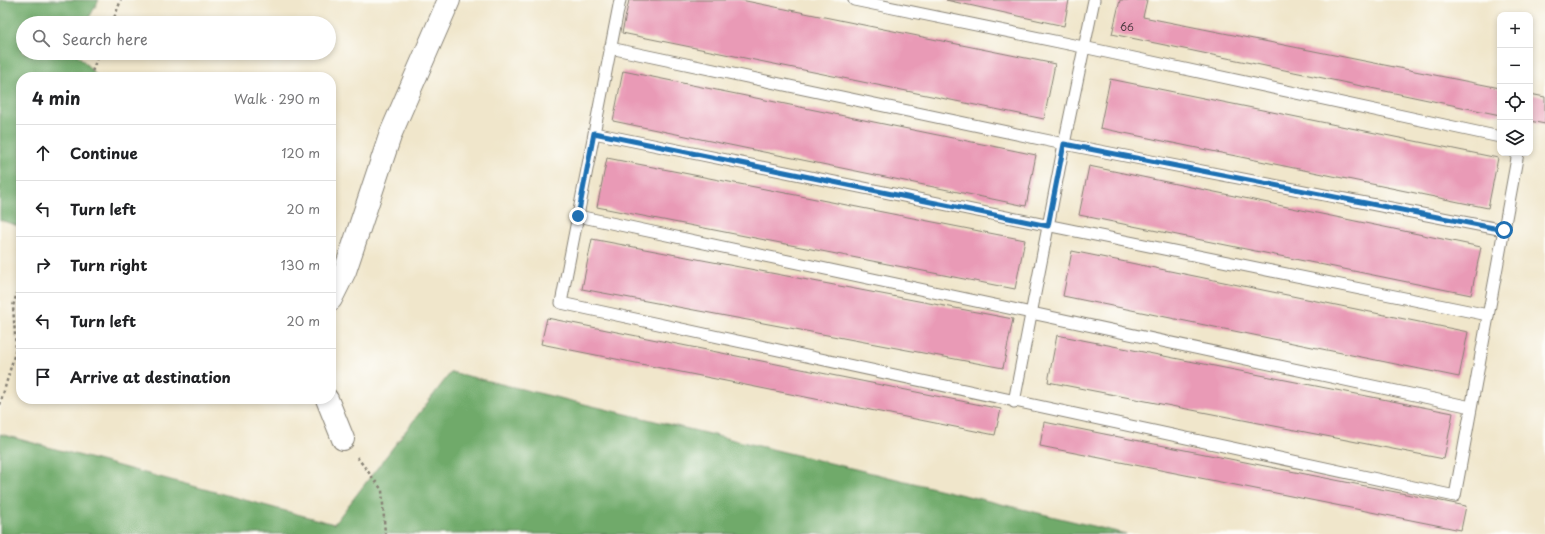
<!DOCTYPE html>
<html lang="en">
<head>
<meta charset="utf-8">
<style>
  :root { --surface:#fff; --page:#f6f6f6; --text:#202124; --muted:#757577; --line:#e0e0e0 }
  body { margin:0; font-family:"Playpen Sans",sans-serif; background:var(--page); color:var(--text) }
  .controls { position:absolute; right:12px; top:12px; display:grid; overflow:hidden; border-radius:8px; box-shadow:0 2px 6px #0003 }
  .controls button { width:36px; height:36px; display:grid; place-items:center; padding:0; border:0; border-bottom:1px solid var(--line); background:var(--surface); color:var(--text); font:20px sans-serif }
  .stop { position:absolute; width:12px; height:12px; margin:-9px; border:3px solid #1f6fb2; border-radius:50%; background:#fff }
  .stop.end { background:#1f6fb2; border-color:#fff; box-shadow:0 1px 4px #0008 }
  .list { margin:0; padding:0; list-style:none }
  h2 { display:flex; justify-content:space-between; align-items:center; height:52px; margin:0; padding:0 16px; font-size:17px }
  h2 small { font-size:13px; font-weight:400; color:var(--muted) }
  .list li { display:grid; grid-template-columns:26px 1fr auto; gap:12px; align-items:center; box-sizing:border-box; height:56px; padding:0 16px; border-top:1px solid var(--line) }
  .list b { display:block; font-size:15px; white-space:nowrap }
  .list em { font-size:13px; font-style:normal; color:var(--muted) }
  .icon { flex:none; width:22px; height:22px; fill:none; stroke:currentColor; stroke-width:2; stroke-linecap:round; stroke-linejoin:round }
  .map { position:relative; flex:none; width:1545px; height:534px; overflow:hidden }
  .search { position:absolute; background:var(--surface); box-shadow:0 2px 6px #0003; left:16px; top:16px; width:320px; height:44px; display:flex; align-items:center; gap:10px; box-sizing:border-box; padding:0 14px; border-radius:22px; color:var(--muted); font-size:15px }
  .panel { position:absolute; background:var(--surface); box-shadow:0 2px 6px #0003; left:16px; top:72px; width:320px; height:332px; border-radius:16px }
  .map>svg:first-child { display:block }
  .forest { fill:#6faa6a; stroke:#466343 }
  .building { fill:#e99ab6 }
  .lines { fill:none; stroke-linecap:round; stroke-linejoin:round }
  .service-casing { stroke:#868174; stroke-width:13 }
  .minor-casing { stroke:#868174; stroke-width:24 }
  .path { stroke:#868174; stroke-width:2.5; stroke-dasharray:3 3; stroke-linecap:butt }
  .service { stroke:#fff; stroke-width:11 }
  .minor { stroke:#fff; stroke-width:22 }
  .route { stroke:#1f6fb2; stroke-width:5 }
  .labels { text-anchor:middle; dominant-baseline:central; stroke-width:3; stroke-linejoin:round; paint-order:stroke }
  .number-label { font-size:10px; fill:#4f3c42 }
</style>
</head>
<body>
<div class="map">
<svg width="1545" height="534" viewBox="0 0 1545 534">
  <rect width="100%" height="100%" fill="#fdfcf7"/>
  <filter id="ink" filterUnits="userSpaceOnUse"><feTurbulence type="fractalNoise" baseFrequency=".025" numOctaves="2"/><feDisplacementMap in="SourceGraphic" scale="8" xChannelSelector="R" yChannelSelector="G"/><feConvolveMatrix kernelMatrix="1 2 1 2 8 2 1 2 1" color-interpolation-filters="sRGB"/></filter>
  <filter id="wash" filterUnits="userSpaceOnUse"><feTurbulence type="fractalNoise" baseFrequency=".012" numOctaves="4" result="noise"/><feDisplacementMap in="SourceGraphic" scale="16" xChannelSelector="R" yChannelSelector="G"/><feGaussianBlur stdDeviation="0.9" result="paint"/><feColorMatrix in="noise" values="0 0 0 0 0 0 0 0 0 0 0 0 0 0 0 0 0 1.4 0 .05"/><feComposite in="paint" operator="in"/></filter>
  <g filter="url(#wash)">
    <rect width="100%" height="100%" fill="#f0e6cb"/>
    <!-- forest -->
    <path class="forest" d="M0 0H99L86 23H23V53H76L98 77H21V227L0 220Z
      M451 372 1126 534H0V434L334 524Z"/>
    <g id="blocks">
      <!-- building -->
      <path class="building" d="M629 0H741L1055 64 1044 119 622 33Z
        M946 0H1069L1064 26Z
        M1120 0H1147L1143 17 1500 88V115L1112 34Z
        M623 71 1036 155 1026 206 613 121Z
        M1110 79 1498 158 1488 208 1100 128Z
        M1530 94 1545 97V124L1530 121Z
        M607 158 1025 240 1015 289 597 207Z
        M1089 166 1481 247 1471 295 1079 215Z
        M592 239 1013 319 1003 368 582 289Z
        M1072 251 1468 332 1459 377 1063 296Z
        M547 318 1001 409 995 435 541 344Z
        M1057 335 1453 413 1444 459 1048 382Z
        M1044 422 1466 506 1461 530 1040 446Z"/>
    </g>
  </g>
  <g filter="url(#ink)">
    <use href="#blocks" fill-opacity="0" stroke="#868174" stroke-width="1"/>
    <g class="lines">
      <!-- service casing -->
      <g class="service-casing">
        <path id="service" d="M620 0 561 303 1455 496 1518 153
          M854 0 1083 47 1500 137
          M610 48 1064 144 1504 230
          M594 133 1488 315
          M578 216 1471 407
          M1014 402 1064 144 1094 0"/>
      </g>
      <!-- minor casing -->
      <g class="minor-casing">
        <path id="minor" d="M331 299 345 271 391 133 449 0
          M327 399 343 439"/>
      </g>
      <!-- path -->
      <path class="path" d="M112 23 121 0
        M90 77 99 53
        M0 405 16 349 13 306 21 280
        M357 457 382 490 385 534"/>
      <!-- service -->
      <use href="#service" class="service"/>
      <!-- minor -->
      <use href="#minor" class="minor"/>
    </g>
  </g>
  <g class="lines" filter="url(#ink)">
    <!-- route -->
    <path class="route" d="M578 216 594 133 1048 226 1064 144 1504 230"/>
  </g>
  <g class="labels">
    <!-- number labels -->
    <g class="number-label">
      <text x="1127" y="26">66</text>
    </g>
  </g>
</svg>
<div class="controls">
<button>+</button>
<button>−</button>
<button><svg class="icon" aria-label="locate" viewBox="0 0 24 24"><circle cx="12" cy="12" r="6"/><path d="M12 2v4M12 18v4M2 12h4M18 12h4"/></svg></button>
<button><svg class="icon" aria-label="layers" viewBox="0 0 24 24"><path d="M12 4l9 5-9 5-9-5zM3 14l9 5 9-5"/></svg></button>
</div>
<div class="stop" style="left:1504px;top:230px"></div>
<div class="stop end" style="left:578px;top:216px"></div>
<div class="search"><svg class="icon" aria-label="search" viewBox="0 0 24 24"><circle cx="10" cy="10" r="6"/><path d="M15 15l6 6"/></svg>Search here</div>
<section class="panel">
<h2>4 min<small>Walk · 290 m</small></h2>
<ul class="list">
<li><svg class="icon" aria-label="ahead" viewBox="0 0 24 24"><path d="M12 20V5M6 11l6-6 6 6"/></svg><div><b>Continue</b></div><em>120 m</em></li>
<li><svg class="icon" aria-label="left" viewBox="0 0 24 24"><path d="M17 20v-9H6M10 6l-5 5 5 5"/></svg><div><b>Turn left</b></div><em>20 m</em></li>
<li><svg class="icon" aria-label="right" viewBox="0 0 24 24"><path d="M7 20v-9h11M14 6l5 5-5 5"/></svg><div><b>Turn right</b></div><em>130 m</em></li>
<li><svg class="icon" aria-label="left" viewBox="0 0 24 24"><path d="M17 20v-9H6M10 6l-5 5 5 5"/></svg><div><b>Turn left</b></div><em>20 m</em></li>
<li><svg class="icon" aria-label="arrive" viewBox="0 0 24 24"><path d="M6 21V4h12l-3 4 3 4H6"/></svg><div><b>Arrive at destination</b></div></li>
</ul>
</section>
</div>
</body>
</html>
